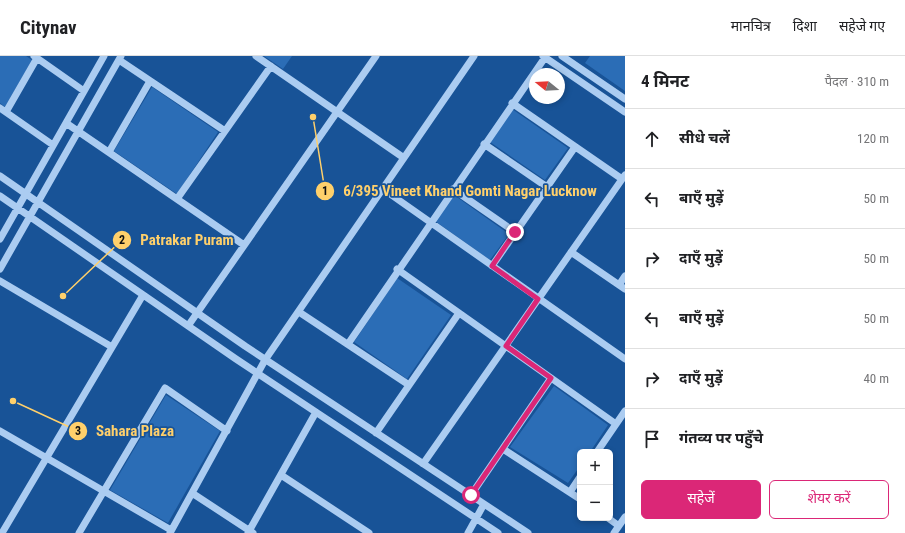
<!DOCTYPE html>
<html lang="hi">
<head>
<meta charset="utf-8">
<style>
  :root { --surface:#fff; --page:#f2f2f2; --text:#202124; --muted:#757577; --line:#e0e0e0; --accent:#db2777 }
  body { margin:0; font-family:"Roboto Condensed","Noto Sans Devanagari",sans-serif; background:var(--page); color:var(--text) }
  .controls { position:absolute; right:12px; bottom:12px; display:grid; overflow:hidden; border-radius:6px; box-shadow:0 2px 6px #0003 }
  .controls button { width:36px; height:36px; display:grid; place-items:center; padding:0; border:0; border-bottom:1px solid var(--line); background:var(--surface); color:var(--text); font:20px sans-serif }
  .compass { position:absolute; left:529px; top:12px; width:36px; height:36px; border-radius:50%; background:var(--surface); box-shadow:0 2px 6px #0003; rotate:288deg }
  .stop { position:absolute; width:12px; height:12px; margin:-9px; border:3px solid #db2777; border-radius:50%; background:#fff }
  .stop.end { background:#db2777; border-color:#fff; box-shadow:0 1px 4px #0008 }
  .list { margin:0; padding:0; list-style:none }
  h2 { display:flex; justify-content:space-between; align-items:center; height:52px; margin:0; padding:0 16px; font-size:17px }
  h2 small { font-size:13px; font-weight:400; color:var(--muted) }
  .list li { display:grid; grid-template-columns:26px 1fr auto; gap:12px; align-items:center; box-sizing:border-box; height:60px; padding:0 16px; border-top:1px solid var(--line) }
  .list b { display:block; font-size:15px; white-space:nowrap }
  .list em { font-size:13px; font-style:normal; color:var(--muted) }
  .actions { display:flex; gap:8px; padding:12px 16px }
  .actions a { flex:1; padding:9px 0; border:1px solid var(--accent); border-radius:6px; text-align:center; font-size:14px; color:var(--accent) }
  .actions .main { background:var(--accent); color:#fff }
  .icon { flex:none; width:22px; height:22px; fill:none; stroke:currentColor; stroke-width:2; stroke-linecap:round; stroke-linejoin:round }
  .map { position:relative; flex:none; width:625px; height:477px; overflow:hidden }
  header { display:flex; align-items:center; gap:24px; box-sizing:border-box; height:56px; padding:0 20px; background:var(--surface); border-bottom:1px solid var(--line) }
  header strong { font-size:19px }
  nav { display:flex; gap:22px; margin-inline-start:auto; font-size:14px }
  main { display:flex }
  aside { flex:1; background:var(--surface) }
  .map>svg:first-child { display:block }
  .green { fill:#2b6db6 }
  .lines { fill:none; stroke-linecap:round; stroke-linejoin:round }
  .minor { stroke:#abccf1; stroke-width:7 }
  .route { stroke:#db2777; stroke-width:5 }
  .leader { fill:none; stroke:#ffd06b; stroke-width:1.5 }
  .callout-dot { fill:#ffd06b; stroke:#185397; stroke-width:1.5 }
  .mark-label { font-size:12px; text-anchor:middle; font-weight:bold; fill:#111 }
  .callout-label { font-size:15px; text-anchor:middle; font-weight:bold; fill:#ffd06b; stroke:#185397; stroke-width:3.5; stroke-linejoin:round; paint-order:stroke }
</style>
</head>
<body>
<header>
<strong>Citynav</strong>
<nav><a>मानचित्र</a><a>दिशा</a><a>सहेजे गए</a></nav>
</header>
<main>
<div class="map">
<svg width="625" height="477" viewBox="0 0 625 477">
  <rect width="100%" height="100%" fill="#185397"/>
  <!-- green -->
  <path class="green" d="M0 0H26L32 4 5 51 0 47Z
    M264 0H292L283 13Z
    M590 0H625V35L585 7Z
    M152 31 218 76 177 138 114 95Z
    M512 53 568 92 545 124 490 86Z
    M454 139 509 178 490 204 435 165Z
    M397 222 451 259 407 323 354 286Z
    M554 330 608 369 590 396H580V410L568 427 510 391Z
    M166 339 220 375 168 467 110 434Z"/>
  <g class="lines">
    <!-- minor -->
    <path class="minor" d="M34 0 84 35
      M256 0 404 102
      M543 0 625 56
      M562 0 625 43
      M119 4 225 75
      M512 47 622 123
      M0 52 53 89
      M6 56 37 2
      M66 67 244 189
      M484 88 547 131
      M109 96 150 25
      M0 120 245 290 528 477
      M383 133 625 303
      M453 133 515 176
      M0 140 236 303 498 477
      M177 143 271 10
      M0 183 104 0
      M571 196 625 233
      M492 210 575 91
      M0 213 121 0
      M397 213 616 368
      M0 225 112 291
      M619 229 625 220
      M299 256 409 329
      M188 270 376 0
      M348 288 546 0
      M0 375 171 474
      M376 377 459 257
      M503 393 580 443
      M597 396 625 355
      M423 408 625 119
      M281 419 369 477
      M570 436 580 421
      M192 437 253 477
      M471 439 551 322
      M608 462 619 470
      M2 477 143 239
      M79 477 165 332 227 375
      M170 477 265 304 474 0
      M248 477 316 356
      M468 477 484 448
      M614 477 625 461"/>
  </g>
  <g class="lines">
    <!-- route -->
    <path class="route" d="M471 439 551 322 506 290 538 243 492 210 515 176"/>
  </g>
  <!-- callouts -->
  <path class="leader" d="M313 61L325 135M63 240L122 184M13 345L78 375"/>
  <g class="callout-dot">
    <circle cx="313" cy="61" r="4"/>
    <circle cx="63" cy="240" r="4"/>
    <circle cx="13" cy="345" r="4"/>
    <circle cx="325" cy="135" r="10"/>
    <circle cx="122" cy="184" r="10"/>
    <circle cx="78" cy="375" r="10"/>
  </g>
  <g class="mark-label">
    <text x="325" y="139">1</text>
    <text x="122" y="188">2</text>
    <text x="78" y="379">3</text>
  </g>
  <g class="callout-label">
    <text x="470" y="140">6/395 Vineet Khand Gomti Nagar Lucknow</text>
    <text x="187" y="189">Patrakar Puram</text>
    <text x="135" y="380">Sahara Plaza</text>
  </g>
</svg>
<div class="controls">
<button>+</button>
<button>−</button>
</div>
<svg class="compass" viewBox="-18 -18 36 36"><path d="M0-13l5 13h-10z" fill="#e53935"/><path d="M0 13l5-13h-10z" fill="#757577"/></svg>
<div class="stop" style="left:471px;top:439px"></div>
<div class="stop end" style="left:515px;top:176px"></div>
</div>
<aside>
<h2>4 मिनट<small>पैदल · 310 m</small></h2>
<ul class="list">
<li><svg class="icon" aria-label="ahead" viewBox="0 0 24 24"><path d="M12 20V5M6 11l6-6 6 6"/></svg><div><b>सीधे चलें</b></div><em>120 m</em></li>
<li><svg class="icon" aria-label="left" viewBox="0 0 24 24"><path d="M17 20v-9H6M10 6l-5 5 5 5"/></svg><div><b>बाएँ मुड़ें</b></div><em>50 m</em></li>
<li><svg class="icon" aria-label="right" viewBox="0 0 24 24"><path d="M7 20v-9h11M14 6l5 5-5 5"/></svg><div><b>दाएँ मुड़ें</b></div><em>50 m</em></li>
<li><svg class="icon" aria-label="left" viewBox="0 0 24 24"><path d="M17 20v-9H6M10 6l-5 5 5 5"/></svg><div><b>बाएँ मुड़ें</b></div><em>50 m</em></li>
<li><svg class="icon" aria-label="right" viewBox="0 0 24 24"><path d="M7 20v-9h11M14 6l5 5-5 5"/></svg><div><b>दाएँ मुड़ें</b></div><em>40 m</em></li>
<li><svg class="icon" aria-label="arrive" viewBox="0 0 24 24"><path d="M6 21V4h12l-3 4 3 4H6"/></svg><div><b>गंतव्य पर पहुँचे</b></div></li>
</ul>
<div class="actions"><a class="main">सहेजें</a><a>शेयर करें</a></div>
</aside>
</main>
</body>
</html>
